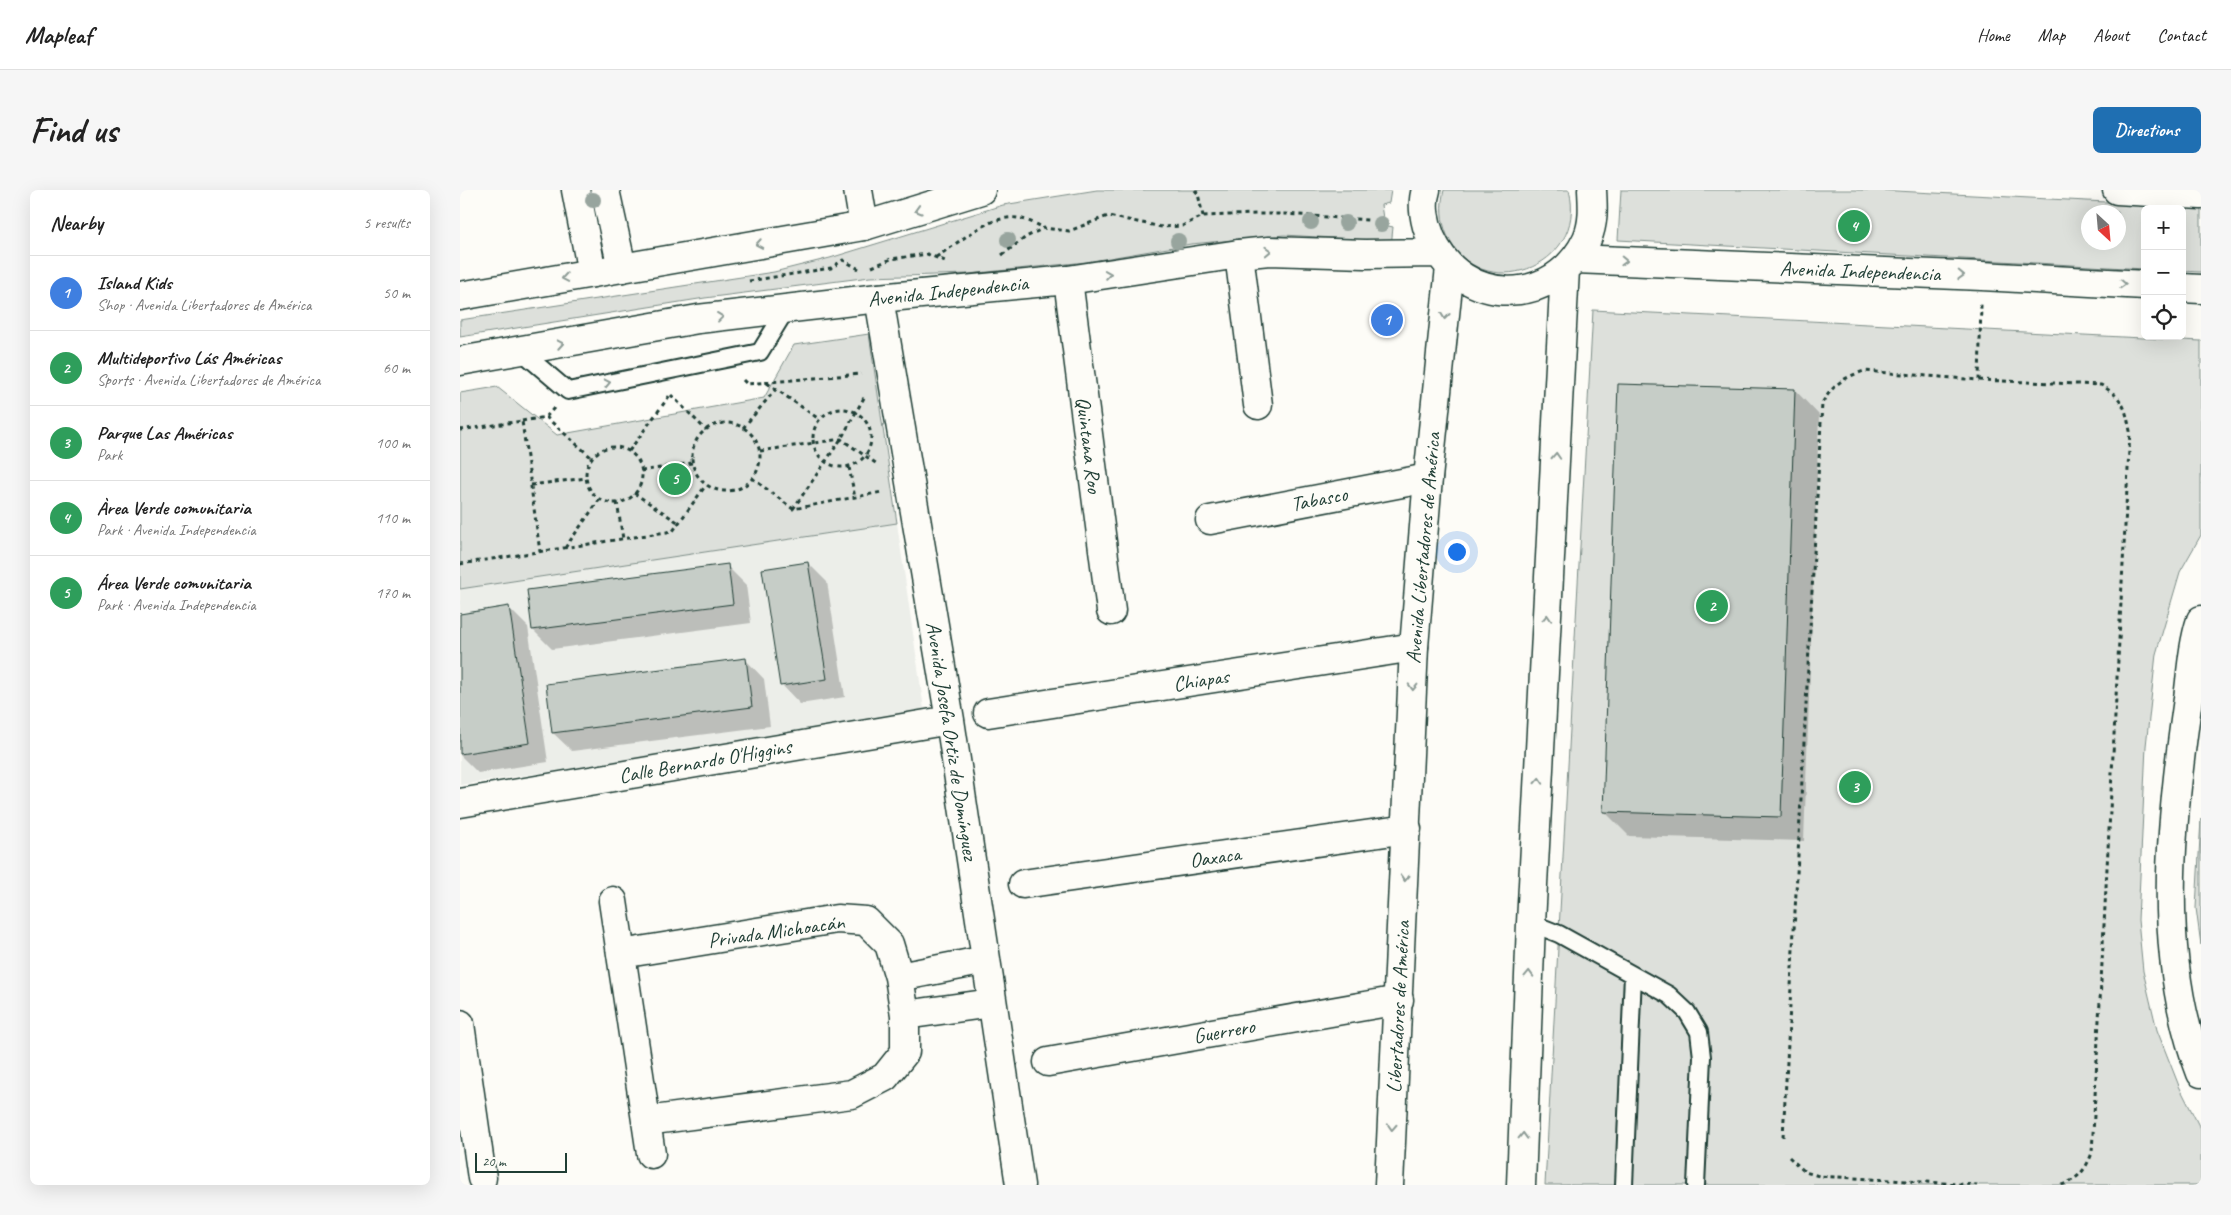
<!DOCTYPE html>
<html lang="en">
<head>
<meta charset="utf-8">
<style>
  :root { --surface:#fff; --page:#f6f6f6; --text:#222; --muted:#767676; --line:#e0e0e0; --accent:#1f6fb2 }
  body { margin:0; font-family:Caveat,sans-serif; background:var(--page); color:var(--text) }
  .controls { position:absolute; right:15px; top:15px; display:grid; overflow:hidden; border-radius:8px; box-shadow:0 5px 20px #0002 }
  .controls button { width:45px; height:45px; display:grid; place-items:center; padding:0; border:0; border-bottom:1px solid var(--line); background:var(--surface); color:var(--text); font:25px sans-serif }
  .compass { position:absolute; left:1621px; top:15px; width:45px; height:45px; border-radius:50%; background:var(--surface); box-shadow:0 5px 20px #0002; rotate:154deg }
  .scale { position:absolute; left:15px; bottom:12px; width:92px; box-sizing:border-box; padding-left:5px; border:2px solid #1f3d34; border-top:0; font-size:14px; line-height:18px; white-space:nowrap; color:#1f3d34; -webkit-text-stroke:4px #fdfcf7; paint-order:stroke }
  .you { position:absolute; left:996px; top:361px; width:18px; height:18px; margin:-12px; border:4px solid #fff; border-radius:50%; background:#1a73e8; box-shadow:0 0 0 8px #1a73e833 }
  .badge { display:grid; place-items:center; width:32px; height:32px; border-radius:50%; background:var(--accent); color:#fff; font-size:16px; font-weight:700 }
  .pin { position:absolute; translate:-50% -50%; border:2px solid #fff; box-shadow:0 1px 5px #0006 }
  .list { margin:0; padding:0; list-style:none }
  h2 { display:flex; justify-content:space-between; align-items:center; height:65px; margin:0; padding:0 20px; font-size:21px }
  h2 small { font-size:16px; font-weight:400; color:var(--muted) }
  .list li { display:grid; grid-template-columns:32px 1fr auto; gap:15px; align-items:center; box-sizing:border-box; height:75px; padding:0 20px; border-top:1px solid var(--line) }
  .list b { display:block; font-size:19px; white-space:nowrap }
  .list p { margin:0; font-size:16px; white-space:nowrap; color:var(--muted) }
  .list em { font-size:16px; font-style:normal; color:var(--muted) }
  .icon { flex:none; width:28px; height:28px; fill:none; stroke:currentColor; stroke-width:2; stroke-linecap:round; stroke-linejoin:round }
  .map { position:relative; flex:none; width:1741px; height:995px; overflow:hidden; border-radius:8px }
  header { display:flex; align-items:center; gap:30px; box-sizing:border-box; height:70px; padding:0 25px; background:var(--surface); border-bottom:1px solid var(--line) }
  header strong { font-size:24px }
  nav { display:flex; gap:28px; margin-inline-start:auto; font-size:18px }
  .intro { display:flex; align-items:center; justify-content:space-between; box-sizing:border-box; height:120px; padding:0 30px }
  h1 { margin:0; font-size:35px }
  .button { padding:12px 22px; border-radius:8px; background:var(--accent); color:#fff; font-size:18px; font-weight:700 }
  main { display:flex; gap:30px; padding:0 30px }
  aside { flex:1; background:var(--surface); border-radius:8px; box-shadow:0 5px 20px #0002 }
  .map>svg:first-child { display:block }
  .built { fill:#eceee9 }
  .green { fill:#dde0db; stroke:#7e8e88; fill-rule:evenodd }
  .shadow { fill:#0003 }
  .building { fill:#c6cdc7; stroke:#1f3d34 }
  .lines { fill:none; stroke-linecap:round; stroke-linejoin:round }
  .lane-casing { stroke:#1f3d34; stroke-width:20 }
  .street-casing { stroke:#1f3d34; stroke-width:31 }
  .secondary-casing { stroke:#1f3d34; stroke-width:31 }
  .path { stroke:#1f3d34; stroke-width:3; stroke-dasharray:4 4; stroke-linecap:butt }
  .lane { stroke:#fdfcf7; stroke-width:16 }
  .street { stroke:#fdfcf7; stroke-width:28 }
  .secondary { stroke:#fdfcf7; stroke-width:28 }
  .tree { fill:#98a59e }
  .oneway { stroke:#8e9c96 }
  .labels { text-anchor:middle; dominant-baseline:central; stroke-width:4; stroke-linejoin:round; paint-order:stroke }
  .street-label { font-size:21px; fill:#1f3d34; stroke:#fdfcf7 }
</style>
</head>
<body>
<header>
<strong>Mapleaf</strong>
<nav><a>Home</a><a>Map</a><a>About</a><a>Contact</a></nav>
</header>
<div class="intro"><h1>Find us</h1><a class="button">Directions</a></div>
<main>
<aside>
<h2>Nearby<small>5 results</small></h2>
<ul class="list">
<li><span class="badge" style="background:#3f7fe0">1</span><div><b>Island Kids</b><p>Shop · Avenida Libertadores de América</p></div><em>50 m</em></li>
<li><span class="badge" style="background:#2e9e5b">2</span><div><b>Multideportivo Lás Américas</b><p>Sports · Avenida Libertadores de América</p></div><em>60 m</em></li>
<li><span class="badge" style="background:#2e9e5b">3</span><div><b>Parque Las Américas</b><p>Park</p></div><em>100 m</em></li>
<li><span class="badge" style="background:#2e9e5b">4</span><div><b>Àrea Verde comunitaria</b><p>Park · Avenida Independencia</p></div><em>110 m</em></li>
<li><span class="badge" style="background:#2e9e5b">5</span><div><b>Área Verde comunitaria</b><p>Park · Avenida Independencia</p></div><em>170 m</em></li>
</ul>
</aside>
<div class="map">
<svg width="1741" height="995" viewBox="0 0 1741 995">
  <rect width="100%" height="100%" fill="#fdfcf7"/>
  <filter id="ink" filterUnits="userSpaceOnUse"><feTurbulence type="fractalNoise" baseFrequency=".02" numOctaves="2"/><feDisplacementMap in="SourceGraphic" scale="10" xChannelSelector="R" yChannelSelector="G"/><feConvolveMatrix kernelMatrix="1 2 1 2 8 2 1 2 1" color-interpolation-filters="sRGB"/></filter>
  <g filter="url(#ink)">
    <!-- built -->
    <path class="built" d="M437 333 465 526 0 595V399Z"/>
    <!-- green -->
    <path class="green" d="M637 0H931L929 13 921 15 924 35 933 37 931 57 908 50 824 45 731 54 626 72 508 84 410 87 245 108 0 147V130L314 82 370 68 543 15Z
      M984 0H1109C1129 78 1019 117 987 45 981 30 980 16 984 0Z
      M1161 0H1417L1741 17V82L1722 81V19H1685V79L1158 50ZM1628 22H1658V52H1628Z
      M1133 120 1741 151V345L1720 382 1696 464 1686 556 1678 730 1683 781 1697 840 1719 896 1741 940V995H1085Z
      M409 144 437 333 0 399V203L37 197 97 245 304 208 334 155Z
      M1741 629V755L1736 718Z"/>
    <!-- shadow -->
    <path class="shadow" d="M1335 200 1359 225 1344 651 1169 646 1145 622Z
      M348 373 367 392 385 507 340 514 322 495Z
      M267 376 286 395 291 433 92 459 73 440Z
      M49 418 68 437 88 572 18 583 0 565V425Z
      M286 470 304 489 310 536 112 561 93 543Z"/>
    <!-- building -->
    <path class="building" d="M1158 194 1335 199 1321 627 1143 622Z
      M348 372 367 489 320 496 302 379Z
      M268 374 273 414 72 440 67 400Z
      M49 416 70 553 0 564V424Z
      M286 468 292 517 92 543 86 494Z"/>
    <g class="lines">
      <!-- lane casing -->
      <g class="lane-casing">
        <path id="lane" d="M61 161 108 201 300 162 327 118
          M1071 733 1099 744 1209 805 1227 822 1239 842 1242 867 1236 995
          M1164 995 1173 785"/>
      </g>
      <!-- street casing -->
      <g class="street-casing">
        <path id="street" d="M116 0 132 83
          M145 0 162 78
          M398 0 404 36
          M1657 0 1741 5
          M779 64 798 215
          M1115 69 1522 86 1685 95
          M608 90 651 421
          M1722 98 1741 99
          M419 108 490 530 560 995
          M750 330 968 288
          M528 523 954 457
          M0 613 490 530
          M563 694 947 639
          M153 711 191 964
          M161 764 377 729 406 731 429 754 439 787 445 825V862L425 887 392 904 186 931
          M439 787 526 770
          M445 825 532 813
          M0 834 22 988
          M588 872 939 810"/>
      </g>
      <!-- secondary casing -->
      <g class="secondary-casing">
        <path id="secondary" d="M966 0C961 15 965 34 971 48 1002 118 1095 118 1127 49 1134 33 1133 17 1132 0
          M0 106 404 36 521 0
          M0 171 238 129 419 108 608 90 779 64 809 61 905 64 978 63
          M1741 430C1732 457 1731 489 1727 516 1710 635 1696 769 1741 883
          M929 995 954 457 968 288 990 77
          M1061 995 1071 733 1105 79"/>
      </g>
      <!-- path -->
      <path class="path" d="M735 0 738 4 743 26
        M542 65 566 47 584 38 609 41 648 26 702 37 722 36 743 26 797 24H825L908 30
        M476 67C498 54 521 31 547 28 560 26 572 32 584 38
        M412 77 431 69 467 64 485 71
        M289 91 371 78 383 70 399 79
        M283 190 287 194 401 184
        M1519 190 1641 195C1663 208 1665 216 1670 241L1632 963C1626 979 1618 990 1601 995
        M307 193 359 229
        M211 205 246 240
        M353 248a29 29 0 1 1 58 0a29 29 0 1 1-58 0Z
        M86 227 94 218
        M62 231 86 227 132 268
        M232 267a34 34 0 1 1 68 0a34 34 0 1 1-68 0Z
        M283 238 316 199
        M0 240 62 231 80 362
        M126 285a28 28 0 1 1 56 0a28 28 0 1 1-56 0Z
        M169 261 210 205
        M300 261 381 249 417 274
        M389 277 395 308
        M181 281 232 273
        M292 288 333 319 422 302
        M71 295 126 288
        M174 303 219 333
        M157 312 163 349
        M333 319 381 249 405 206
        M105 358 140 309
        M0 374 213 341 246 295
        M1323 947 1362 213C1374 194 1383 188 1404 181L1519 190 1521 114
        M1329 967 1345 982 1359 986 1517 995"/>
      <!-- lane -->
      <use href="#lane" class="lane"/>
      <!-- street -->
      <use href="#street" class="street"/>
      <!-- secondary -->
      <use href="#secondary" class="secondary"/>
    </g>
    <!-- trees -->
    <g class="tree">
      <circle cx="133" cy="10" r="8"/>
      <circle cx="851" cy="32" r="8"/>
      <circle cx="886" cy="33" r="8"/>
      <circle cx="921" cy="34" r="8"/>
      <circle cx="548" cy="50" r="8"/>
      <circle cx="718" cy="51" r="8"/>
    </g>
    <!-- one-way arrows -->
    <defs><path id="oneway-chevron" d="M-2-3.5L2.5 0L-2 3.5" fill="none" stroke-width="1.6" stroke-linecap="round" stroke-linejoin="round" transform="scale(1.25)"/></defs>
    <g class="oneway">
      <use href="#oneway-chevron" transform="translate(458 20) rotate(163)"/>
      <use href="#oneway-chevron" transform="translate(299 54) rotate(170)"/>
      <use href="#oneway-chevron" transform="translate(808 61) rotate(-2)"/>
      <use href="#oneway-chevron" transform="translate(1164 71) rotate(2)"/>
      <use href="#oneway-chevron" transform="translate(648 84) rotate(-9)"/>
      <use href="#oneway-chevron" transform="translate(1501 85) rotate(2)"/>
      <use href="#oneway-chevron" transform="translate(105 88) rotate(170)"/>
      <use href="#oneway-chevron" transform="translate(1663 94) rotate(3)"/>
      <use href="#oneway-chevron" transform="translate(985 126) rotate(96)"/>
      <use href="#oneway-chevron" transform="translate(260 127) rotate(-7)"/>
      <use href="#oneway-chevron" transform="translate(100 154) rotate(-10)"/>
      <use href="#oneway-chevron" transform="translate(147 193) rotate(-11)"/>
      <use href="#oneway-chevron" transform="translate(1096 266) rotate(-87)"/>
      <use href="#oneway-chevron" transform="translate(1087 428) rotate(-87)"/>
      <use href="#oneway-chevron" transform="translate(953 497) rotate(92)"/>
      <use href="#oneway-chevron" transform="translate(1079 591) rotate(-87)"/>
      <use href="#oneway-chevron" transform="translate(945 688) rotate(93)"/>
      <use href="#oneway-chevron" transform="translate(1069 784) rotate(-88)"/>
      <use href="#oneway-chevron" transform="translate(932 937) rotate(93)"/>
      <use href="#oneway-chevron" transform="translate(1063 946) rotate(-88)"/>
    </g>
  </g>
  <g class="labels">
    <!-- street labels -->
    <g class="street-label">
      <text transform="translate(1400 81) rotate(2)">Avenida Independencia</text>
      <text transform="translate(488 101) rotate(-6)">Avenida Independencia</text>
      <text transform="translate(629 255) rotate(83)">Quintana Roo</text>
      <text transform="translate(859 309) rotate(-11)">Tabasco</text>
      <text transform="translate(963 358) rotate(-85)">Avenida Libertadores de América</text>
      <text transform="translate(741 490) rotate(-9)">Chiapas</text>
      <text transform="translate(492 551) rotate(81)">Avenida Josefa Ortiz de Domínguez</text>
      <text transform="translate(245 571) rotate(-10)">Calle Bernardo O'Higgins</text>
      <text transform="translate(755 667) rotate(-8)">Oaxaca</text>
      <text transform="translate(316 741) rotate(-8)">Privada Michoacán</text>
      <text transform="translate(938 817) rotate(-87)">Libertadores de América</text>
      <text transform="translate(764 841) rotate(-10)">Guerrero</text>
    </g>
  </g>
</svg>
<div class="controls">
<button>+</button>
<button>−</button>
<button><svg class="icon" aria-label="locate" viewBox="0 0 24 24"><circle cx="12" cy="12" r="6"/><path d="M12 2v4M12 18v4M2 12h4M18 12h4"/></svg></button>
</div>
<svg class="compass" viewBox="-18 -18 36 36"><path d="M0-13l5 13h-10z" fill="#e53935"/><path d="M0 13l5-13h-10z" fill="#767676"/></svg>
<div class="scale">20 m</div>
<div class="you"></div>
<div class="pin badge" style="left:927px;top:130px;background:#3f7fe0">1</div>
<div class="pin badge" style="left:1252px;top:416px;background:#2e9e5b">2</div>
<div class="pin badge" style="left:1395px;top:597px;background:#2e9e5b">3</div>
<div class="pin badge" style="left:1394px;top:36px;background:#2e9e5b">4</div>
<div class="pin badge" style="left:215px;top:289px;background:#2e9e5b">5</div>
</div>
</main>
</body>
</html>
